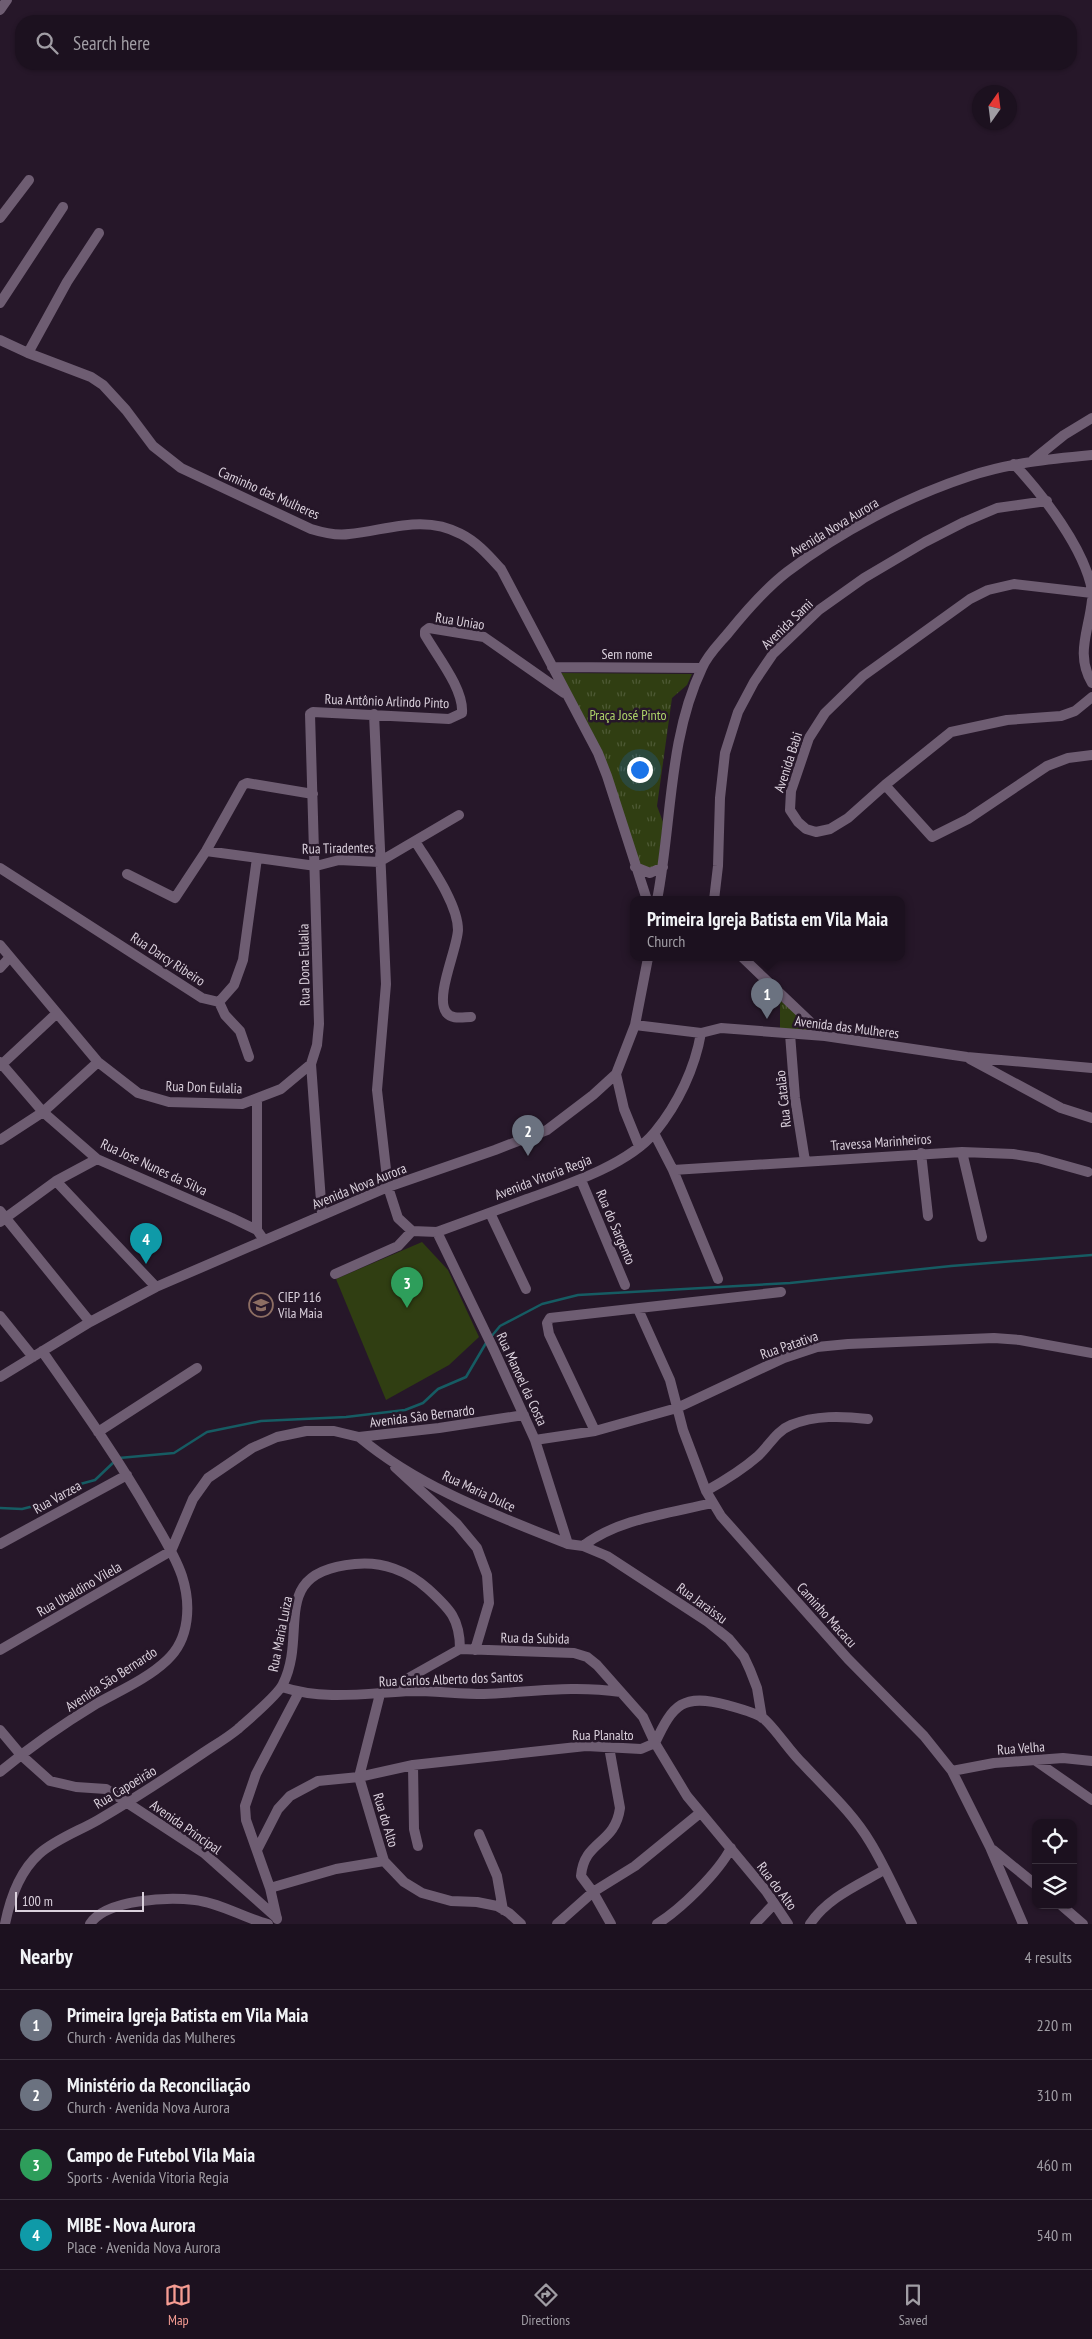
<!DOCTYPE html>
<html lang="en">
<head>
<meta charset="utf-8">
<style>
  :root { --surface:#1c111f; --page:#291f2c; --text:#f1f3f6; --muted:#a09da4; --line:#3a313d; --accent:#f59c92 }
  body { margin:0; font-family:"PT Sans Narrow",sans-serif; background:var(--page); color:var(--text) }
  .controls { position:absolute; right:15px; bottom:15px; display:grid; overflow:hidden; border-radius:10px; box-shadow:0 1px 4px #0004 }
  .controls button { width:45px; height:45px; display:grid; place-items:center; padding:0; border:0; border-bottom:1px solid var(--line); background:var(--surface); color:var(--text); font:25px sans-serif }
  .compass { position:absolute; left:972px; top:85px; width:45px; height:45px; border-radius:50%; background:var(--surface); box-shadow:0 1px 4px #0004; rotate:14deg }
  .scale { position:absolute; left:15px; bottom:12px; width:129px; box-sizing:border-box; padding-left:5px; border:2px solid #dbd1dd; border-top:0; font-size:14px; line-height:18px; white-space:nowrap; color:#dbd1dd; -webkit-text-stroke:4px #261729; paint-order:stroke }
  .you { position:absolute; left:639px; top:769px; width:18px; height:18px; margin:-12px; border:4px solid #fff; border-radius:50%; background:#1a73e8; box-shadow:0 0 0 8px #1a73e833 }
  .badge { display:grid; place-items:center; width:32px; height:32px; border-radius:50%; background:var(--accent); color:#fff; font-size:16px; font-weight:700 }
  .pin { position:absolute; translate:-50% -41px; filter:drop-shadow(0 1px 2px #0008) }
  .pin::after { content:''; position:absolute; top:26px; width:18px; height:15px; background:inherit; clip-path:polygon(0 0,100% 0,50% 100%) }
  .popup { position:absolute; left:630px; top:896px; width:275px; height:65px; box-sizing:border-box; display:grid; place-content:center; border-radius:10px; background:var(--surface); filter:drop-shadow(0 1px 4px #0005); font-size:16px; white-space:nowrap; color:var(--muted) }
  .popup b { font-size:19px; color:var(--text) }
  .popup::after { content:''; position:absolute; left:50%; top:100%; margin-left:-10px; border:10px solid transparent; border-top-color:var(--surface) }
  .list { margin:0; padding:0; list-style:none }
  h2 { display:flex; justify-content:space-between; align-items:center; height:65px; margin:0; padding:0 20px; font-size:21px }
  h2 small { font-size:16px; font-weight:400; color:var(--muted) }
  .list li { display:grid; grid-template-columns:32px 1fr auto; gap:15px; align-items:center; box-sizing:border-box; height:70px; padding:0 20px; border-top:1px solid var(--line) }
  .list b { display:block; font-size:19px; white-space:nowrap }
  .list p { margin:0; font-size:16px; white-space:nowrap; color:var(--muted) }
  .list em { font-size:16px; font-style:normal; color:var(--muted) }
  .icon { flex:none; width:28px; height:28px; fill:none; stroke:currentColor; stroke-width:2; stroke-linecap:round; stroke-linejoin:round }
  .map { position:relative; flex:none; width:1092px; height:1924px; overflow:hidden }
  .search { position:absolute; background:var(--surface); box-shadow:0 1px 4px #0004; left:15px; right:15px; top:15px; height:55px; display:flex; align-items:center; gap:12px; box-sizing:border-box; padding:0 18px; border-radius:20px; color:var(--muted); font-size:19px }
  .sheet { height:345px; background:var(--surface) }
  nav { display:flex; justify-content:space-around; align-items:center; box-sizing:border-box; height:70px; border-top:1px solid var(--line); background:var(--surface); font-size:14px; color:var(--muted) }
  nav a { display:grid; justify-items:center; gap:2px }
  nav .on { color:var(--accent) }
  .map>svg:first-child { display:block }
  .park { fill:url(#park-tufts) }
  .pitch { fill:#303e12 }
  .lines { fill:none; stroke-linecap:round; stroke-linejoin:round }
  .stream { stroke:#165c63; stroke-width:2.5 }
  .minor { stroke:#6e5d72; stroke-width:10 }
  .labels { text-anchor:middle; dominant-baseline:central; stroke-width:5; stroke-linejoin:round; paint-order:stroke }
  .street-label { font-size:14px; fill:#dbd1dd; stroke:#261729 }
  .park-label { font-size:14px; fill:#add368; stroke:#261729 }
  .poi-label { font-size:14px; fill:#dbd1dd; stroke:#261729; text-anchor:start }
</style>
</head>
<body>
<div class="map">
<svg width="1092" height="1924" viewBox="0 0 1092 1924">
  <defs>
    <pattern id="park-tufts" width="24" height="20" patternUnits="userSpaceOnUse" patternTransform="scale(1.25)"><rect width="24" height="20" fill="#303e12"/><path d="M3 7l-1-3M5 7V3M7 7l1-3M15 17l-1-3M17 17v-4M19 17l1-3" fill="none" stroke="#4d5934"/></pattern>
  </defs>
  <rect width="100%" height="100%" fill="#261729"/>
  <!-- park -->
  <path class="park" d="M560 673 692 674 687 685 672 698 657 806 663 822 658 866 651 871 637 864 607 768Z
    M780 997 818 1033 780 1029Z"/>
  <!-- pitch -->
  <path class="pitch" d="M422 1242 448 1270 479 1337 449 1365 386 1400 336 1279Z"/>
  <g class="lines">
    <!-- stream -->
    <path class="stream" d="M491 1337 500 1326 542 1304 578 1295 790 1283 951 1266 1092 1255
      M119 1458 174 1453 207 1432 261 1421 346 1417 405 1410 423 1403 438 1389 466 1377 486 1343
      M0 1508 22 1509 42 1504 73 1486 95 1480 115 1461"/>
    <!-- minor -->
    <path class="minor" d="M0 10 7 0
      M0 218 29 180
      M0 303 63 207
      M0 340 28 353 91 377 103 385 126 410 153 446 181 468 311 529C324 533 336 536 349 534 388 530 424 514 461 534 477 542 489 556 501 569L598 753 607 776 647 900
      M28 353 67 282 99 233
      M1033 460 1064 435 1092 418
      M1014 464C1043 495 1084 548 1092 590
      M1092 600C1089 631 1075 654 1092 683
      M552 667 702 668
      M1092 697 1075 711 1061 716 1007 720 951 732 885 785 848 818 830 829 816 832 806 829 798 822 790 810 791 791 809 738 825 713 863 676 970 599 988 590 1014 584 1092 593
      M374 714 386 984 377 1090 388 1187 398 1218 412 1231
      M885 785 932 837 968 819 1047 766 1068 758 1092 755
      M415 841C429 864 458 903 458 930 457 950 435 996 446 1012 451 1020 463 1017 471 1017
      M206 851 316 866 339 860 379 862 459 815
      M635 867 650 873 663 867
      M0 868 202 998 219 1002 234 985 243 960 257 858
      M127 874 175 898 206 851 243 785 247 783 313 794
      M657 900C672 824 668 739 702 668 708 654 720 643 729 632 746 611 765 589 787 572 841 531 906 497 970 476 1009 463 1050 459 1092 455
      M714 900 718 866 720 798 725 753 738 712 754 682 773 654 819 610 864 578 925 542 964 522 997 508 1047 501
      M0 945 98 1062 138 1093 169 1102 242 1104 281 1089 311 1064
      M743 958 825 1036
      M0 968 10 957
      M219 1002 225 1015 240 1031 249 1057
      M635 1025 701 1033 721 1028 825 1036 967 1057 1092 1068
      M790 1034 795 1098 805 1161
      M970 1059 1061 1108 1092 1118
      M0 1062 43 1112 97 1159 232 1218 257 1230 264 1240
      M0 1066 57 1013
      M616 1074 624 1109 639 1146
      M654 1133 673 1170 718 1279
      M0 1140 43 1112 98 1062
      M962 1152 982 1237
      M921 1153 928 1216
      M673 1170 962 1152 1013 1154 1038 1158 1088 1172
      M581 1180 625 1285
      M56 1181 156 1287
      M0 1211 90 1322
      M490 1213 526 1289
      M322 1215 311 1064 317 1045 319 1024 310 714 313 712 449 719 462 713C464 689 437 656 425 635V631L429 628 484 637 564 693
      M0 1222 56 1181 97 1159
      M257 1230V1099
      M437 1232 494 1350 535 1440 568 1544
      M335 1274 398 1246 412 1231 437 1232C467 1221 497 1210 527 1199 566 1185 628 1165 655 1132 678 1104 695 1068 701 1033
      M638 1309 670 1380 683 1430 706 1491 721 1516 848 1659 924 1736 952 1771 990 1847 1023 1924
      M0 1316 33 1357
      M0 1377 90 1322 156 1287 388 1187 495 1150 547 1130 593 1095 616 1074 635 1025 648 958
      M595 1431 549 1334 547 1323 550 1318 781 1292
      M98 1432 197 1368
      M359 1437C420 1488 495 1515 568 1544L583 1546 607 1556 708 1622 729 1639 744 1657 750 1670 757 1688 762 1718
      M535 1440 595 1431 677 1408 784 1358 817 1347 848 1344 994 1338 1020 1340 1092 1353
      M395 1467 457 1524 477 1548 487 1575 489 1603 475 1650
      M706 1491C724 1481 742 1470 758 1456 769 1446 776 1431 791 1425 815 1415 842 1416 868 1419
      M0 1544 127 1475
      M583 1546C617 1519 671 1513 712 1503
      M460 1649 574 1653 587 1657 597 1665 643 1717 655 1743 687 1796 766 1891 788 1924
      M460 1649 380 1694 359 1777 384 1861 404 1882 422 1893 451 1901 477 1902 497 1906 509 1913 521 1924
      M0 1650 171 1551 193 1499 208 1478 252 1448 277 1437 306 1431H334L359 1437 439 1428 524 1415
      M282 1687C325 1701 367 1693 411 1691 435 1691 460 1694 484 1694 533 1692 572 1685 621 1692
      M0 1730 21 1755 50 1781 76 1787 106 1789 204 1853 277 1918
      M609 1747 620 1808C615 1845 584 1840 581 1876L593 1892 611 1924
      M1036 1761 1092 1800
      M413 1765 414 1829 418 1846
      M952 1771 994 1763 1063 1758 1092 1761
      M0 1772C30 1747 63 1724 96 1704 119 1691 147 1679 167 1660 190 1639 191 1604 182 1576 175 1555 162 1535 151 1516 118 1458 80 1405 42 1351
      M479 1834 497 1876 503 1910
      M257 1850 278 1809 290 1796 318 1781 359 1777 413 1765 586 1746 641 1749 655 1743C673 1704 683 1693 727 1705 737 1708 754 1712 763 1718 776 1729 790 1752 803 1764 826 1789 853 1813 870 1842 886 1868 898 1897 912 1924
      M993 1850 1036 1885
      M270 1888 336 1869 384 1861
      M1061 1905 1083 1924
      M277 1919 270 1888 246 1820 245 1806 256 1774 299 1692
      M5 1924C10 1899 19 1872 39 1854 56 1839 79 1831 98 1820 134 1799 169 1776 203 1753 215 1745 227 1738 238 1729 248 1720 278 1695 283 1684 309 1632 267 1572 355 1564 382 1561 408 1571 428 1589 450 1609 460 1619 460 1649
      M90 1924C106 1899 168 1897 195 1900 221 1903 243 1918 268 1924
      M557 1924 593 1892 635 1866 700 1813
      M657 1924C681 1909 718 1873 731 1848
      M755 1924 774 1904
      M810 1924C827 1898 858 1885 884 1870"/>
  </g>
  <!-- icons -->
  <defs>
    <g id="school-ring" transform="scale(1.25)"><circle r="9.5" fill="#261729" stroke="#8d6e63" stroke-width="1.5"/><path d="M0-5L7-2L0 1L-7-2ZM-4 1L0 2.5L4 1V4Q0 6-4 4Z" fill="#8d6e63"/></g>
  </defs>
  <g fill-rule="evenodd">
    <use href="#school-ring" x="261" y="1305"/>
  </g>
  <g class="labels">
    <!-- street labels -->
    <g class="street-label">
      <text transform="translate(269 493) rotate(24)">Caminho das Mulheres</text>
      <text transform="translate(834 527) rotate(-31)">Avenida Nova Aurora</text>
      <text transform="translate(460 621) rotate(9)">Rua Uniao</text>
      <text transform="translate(787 624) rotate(-44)">Avenida Sami</text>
      <text x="627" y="654">Sem nome</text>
      <text transform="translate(387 701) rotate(2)">Rua Antônio Arlindo Pinto</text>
      <text transform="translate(788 762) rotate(-72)">Avenida Babi</text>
      <text transform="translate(338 848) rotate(-1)">Rua Tiradentes</text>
      <text transform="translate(168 959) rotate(33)">Rua Darcy Ribeiro</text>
      <text transform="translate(304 965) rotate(-91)">Rua Dona Eulalia</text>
      <text transform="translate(847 1027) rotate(7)">Avenida das Mulheres</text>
      <text transform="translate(204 1087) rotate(2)">Rua Don Eulalia</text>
      <text transform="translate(783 1099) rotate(-96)">Rua Catalão</text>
      <text transform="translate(881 1142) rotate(-4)">Travessa Marinheiros</text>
      <text transform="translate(154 1167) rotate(25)">Rua Jose Nunes da Silva</text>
      <text transform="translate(543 1177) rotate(-21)">Avenida Vitoria Regia</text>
      <text transform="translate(359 1186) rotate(-22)">Avenida Nova Aurora</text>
      <text transform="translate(616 1227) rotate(67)">Rua do Sargento</text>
      <text transform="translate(789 1345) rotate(-19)">Rua Patativa</text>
      <text transform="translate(522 1379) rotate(65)">Rua Manoel da Costa</text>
      <text transform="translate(422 1416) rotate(-7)">Avenida São Bernardo</text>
      <text transform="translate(479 1491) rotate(25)">Rua Maria Dulce</text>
      <text transform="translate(57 1497) rotate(-29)">Rua Varzea</text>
      <text transform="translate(79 1589) rotate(-30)">Rua Ubaldino Vilela</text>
      <text transform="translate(702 1603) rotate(36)">Rua Jaraissu</text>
      <text transform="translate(827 1615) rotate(48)">Caminho Macacu</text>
      <text transform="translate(280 1634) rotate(-79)">Rua Maria Luiza</text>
      <text transform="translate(535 1638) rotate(1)">Rua da Subida</text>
      <text transform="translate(111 1679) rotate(-33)">Avenida São Bernardo</text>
      <text transform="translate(451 1679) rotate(-2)">Rua Carlos Alberto dos Santos</text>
      <text x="603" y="1735">Rua Planalto</text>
      <text transform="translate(1021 1748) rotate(-4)">Rua Velha</text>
      <text transform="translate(125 1787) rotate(-31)">Rua Capoeirão</text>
      <text transform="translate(386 1820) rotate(73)">Rua do Alto</text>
      <text transform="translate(186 1827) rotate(35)">Avenida Principal</text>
      <text transform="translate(777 1886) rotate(53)">Rua do Alto</text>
    </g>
    <!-- park labels -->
    <g class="park-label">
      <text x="628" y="715">Praça José Pinto</text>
    </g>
    <!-- poi labels -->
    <g class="poi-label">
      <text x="278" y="1297">CIEP 116<tspan x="278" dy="16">Vila Maia</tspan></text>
    </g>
  </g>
</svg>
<div class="controls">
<button><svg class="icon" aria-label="locate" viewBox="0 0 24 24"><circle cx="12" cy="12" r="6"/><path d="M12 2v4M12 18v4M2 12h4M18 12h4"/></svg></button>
<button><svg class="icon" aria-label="layers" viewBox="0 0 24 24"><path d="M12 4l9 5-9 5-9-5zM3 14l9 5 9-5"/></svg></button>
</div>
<svg class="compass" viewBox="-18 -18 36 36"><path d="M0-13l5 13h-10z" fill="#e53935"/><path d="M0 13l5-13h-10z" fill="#a09da4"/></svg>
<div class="scale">100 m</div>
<div class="you"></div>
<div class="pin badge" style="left:767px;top:1019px;background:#6b7280">1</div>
<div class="popup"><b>Primeira Igreja Batista em Vila Maia</b>Church</div>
<div class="pin badge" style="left:528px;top:1156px;background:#6b7280">2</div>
<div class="pin badge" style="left:407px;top:1308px;background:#2e9e5b">3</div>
<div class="pin badge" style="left:146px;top:1264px;background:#0f9aa8">4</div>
<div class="search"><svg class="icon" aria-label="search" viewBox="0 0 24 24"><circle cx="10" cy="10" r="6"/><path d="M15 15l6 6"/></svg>Search here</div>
</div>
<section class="sheet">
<h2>Nearby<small>4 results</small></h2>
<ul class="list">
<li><span class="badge" style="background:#6b7280">1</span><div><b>Primeira Igreja Batista em Vila Maia</b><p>Church · Avenida das Mulheres</p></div><em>220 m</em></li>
<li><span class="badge" style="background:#6b7280">2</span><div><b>Ministério da Reconciliação</b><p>Church · Avenida Nova Aurora</p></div><em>310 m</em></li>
<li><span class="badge" style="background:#2e9e5b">3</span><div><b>Campo de Futebol Vila Maia</b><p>Sports · Avenida Vitoria Regia</p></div><em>460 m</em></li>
<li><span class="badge" style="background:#0f9aa8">4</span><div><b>MIBE - Nova Aurora</b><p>Place · Avenida Nova Aurora</p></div><em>540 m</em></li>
</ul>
</section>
<nav>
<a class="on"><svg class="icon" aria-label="map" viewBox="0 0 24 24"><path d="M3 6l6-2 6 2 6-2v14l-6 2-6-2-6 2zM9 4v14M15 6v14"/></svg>Map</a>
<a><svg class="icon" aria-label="directions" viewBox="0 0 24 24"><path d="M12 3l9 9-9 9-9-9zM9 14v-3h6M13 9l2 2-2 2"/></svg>Directions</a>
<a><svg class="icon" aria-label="saved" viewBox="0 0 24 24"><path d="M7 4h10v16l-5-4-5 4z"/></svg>Saved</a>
</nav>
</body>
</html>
